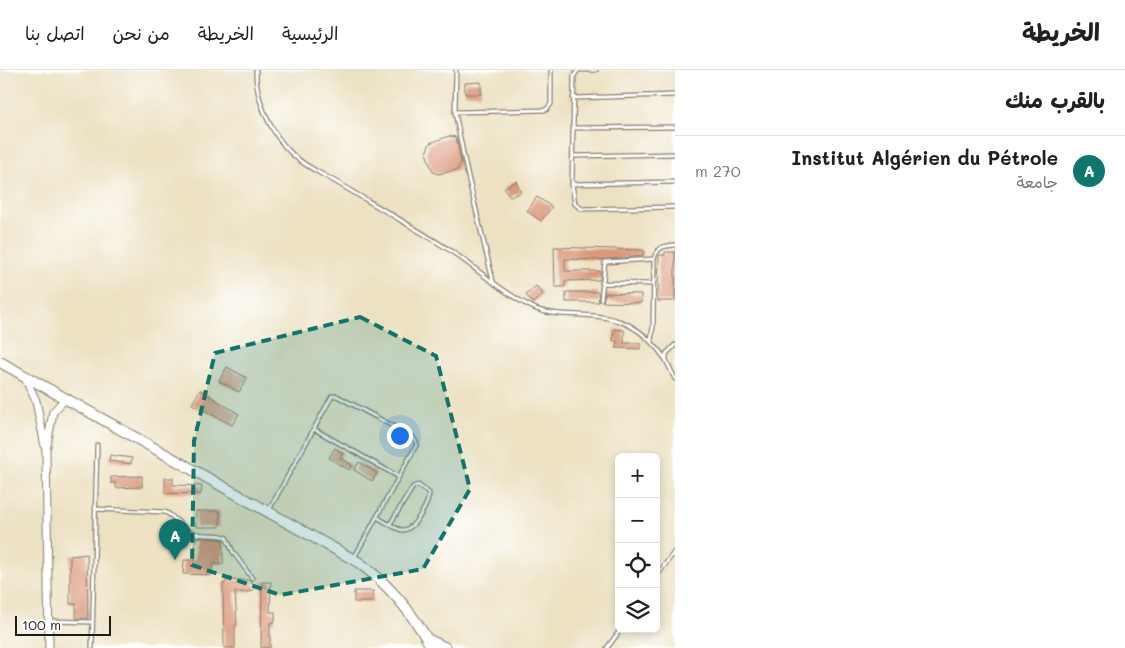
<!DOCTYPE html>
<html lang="ar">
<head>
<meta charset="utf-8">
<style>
  :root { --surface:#fff; --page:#f2f2f2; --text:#202124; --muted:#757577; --line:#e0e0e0; --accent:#0f766e }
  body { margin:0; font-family:Mali,"Playpen Sans Arabic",sans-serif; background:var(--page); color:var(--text); direction:rtl }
  .controls { position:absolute; right:15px; bottom:15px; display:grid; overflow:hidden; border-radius:8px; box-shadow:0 2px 8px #0003 }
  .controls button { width:45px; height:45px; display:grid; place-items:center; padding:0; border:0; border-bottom:1px solid var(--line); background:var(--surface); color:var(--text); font:25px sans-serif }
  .scale { position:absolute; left:15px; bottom:12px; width:96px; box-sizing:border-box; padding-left:5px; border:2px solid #1c1c1c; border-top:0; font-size:14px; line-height:18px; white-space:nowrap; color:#1c1c1c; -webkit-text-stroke:4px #fff; paint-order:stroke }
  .you { position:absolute; left:399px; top:365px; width:18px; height:18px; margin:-12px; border:4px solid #fff; border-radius:50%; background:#1a73e8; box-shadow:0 0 0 8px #1a73e833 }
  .badge { display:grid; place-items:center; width:32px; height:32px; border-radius:50%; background:var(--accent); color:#fff; font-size:16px; font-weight:700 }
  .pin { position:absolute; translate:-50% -41px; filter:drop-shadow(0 1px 2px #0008) }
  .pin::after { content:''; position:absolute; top:26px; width:18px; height:15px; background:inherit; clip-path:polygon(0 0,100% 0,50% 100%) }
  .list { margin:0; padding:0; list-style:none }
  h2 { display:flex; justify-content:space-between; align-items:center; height:65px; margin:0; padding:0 20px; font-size:21px }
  h2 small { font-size:16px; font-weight:400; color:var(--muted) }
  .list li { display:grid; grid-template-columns:32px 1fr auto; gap:15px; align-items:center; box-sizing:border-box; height:70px; padding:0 20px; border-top:1px solid var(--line) }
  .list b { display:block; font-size:19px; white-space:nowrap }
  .list p { margin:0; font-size:16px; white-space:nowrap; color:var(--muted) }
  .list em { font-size:16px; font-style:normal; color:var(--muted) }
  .icon { flex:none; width:28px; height:28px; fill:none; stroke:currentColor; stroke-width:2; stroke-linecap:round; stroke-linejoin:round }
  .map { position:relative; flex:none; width:675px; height:578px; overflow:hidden; direction:ltr }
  header { display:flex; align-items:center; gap:30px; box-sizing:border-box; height:70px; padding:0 25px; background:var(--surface); border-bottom:1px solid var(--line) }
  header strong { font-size:24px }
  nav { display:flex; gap:28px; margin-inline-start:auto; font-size:18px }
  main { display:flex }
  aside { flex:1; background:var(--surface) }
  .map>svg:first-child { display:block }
  .building { fill:#dd987a }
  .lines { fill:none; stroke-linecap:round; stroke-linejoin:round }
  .lane-casing { stroke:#847e6e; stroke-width:5.5 }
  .street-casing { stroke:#847e6e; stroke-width:9 }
  .secondary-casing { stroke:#847e6e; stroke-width:12 }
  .lane { stroke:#fff; stroke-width:3 }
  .street { stroke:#fff; stroke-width:7 }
  .secondary { stroke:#fff; stroke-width:10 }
  .marked { fill:#0f766e; fill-opacity:0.2; stroke:#0f766e; stroke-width:4; stroke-dasharray:10 6; stroke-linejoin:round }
</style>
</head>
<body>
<header>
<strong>الخريطة</strong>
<nav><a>الرئيسية</a><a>الخريطة</a><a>من نحن</a><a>اتصل بنا</a></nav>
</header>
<main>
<aside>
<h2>بالقرب منك<small></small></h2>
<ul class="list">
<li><span class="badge">A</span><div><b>Institut Algérien du Pétrole</b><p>جامعة</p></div><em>270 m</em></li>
</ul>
</aside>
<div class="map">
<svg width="675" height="578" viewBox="0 0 675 578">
  <rect width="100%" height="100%" fill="#fff"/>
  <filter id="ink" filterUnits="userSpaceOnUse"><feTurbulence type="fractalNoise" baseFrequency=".02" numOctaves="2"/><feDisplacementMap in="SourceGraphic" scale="10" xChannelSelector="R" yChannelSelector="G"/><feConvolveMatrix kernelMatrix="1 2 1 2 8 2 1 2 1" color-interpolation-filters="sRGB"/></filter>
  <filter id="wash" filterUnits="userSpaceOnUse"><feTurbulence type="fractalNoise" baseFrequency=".0096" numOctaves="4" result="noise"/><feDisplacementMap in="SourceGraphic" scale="20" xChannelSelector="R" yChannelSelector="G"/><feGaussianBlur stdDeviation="1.12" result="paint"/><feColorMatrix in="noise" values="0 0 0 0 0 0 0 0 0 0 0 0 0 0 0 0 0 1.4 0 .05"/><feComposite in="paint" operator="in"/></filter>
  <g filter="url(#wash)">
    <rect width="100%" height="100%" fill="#ece1c1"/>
    <g id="blocks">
      <!-- building -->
      <path class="building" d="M481 12V24H465V13Z
        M449 66 456 67 461 92 457 100 438 104 433 102 426 83 430 73Z
        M516 111 521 122 510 127 504 118Z
        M537 127 552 137 541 151 527 141Z
        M554 177 643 180V186L601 190 565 189V201H600V210L565 211V217H555Z
        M665 182H675V231H658L659 185H665Z
        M536 216 543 224 533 233 526 225Z
        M566 222H598L599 232H566Z
        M605 223 641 224V233L603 232Z
        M614 259 624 260V273H640V279L616 278 617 271H613Z
        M227 297 247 308 239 322 219 311Z
        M200 320 239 344 232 355 192 334Z
        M335 378 343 383 340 388 352 395 349 400 329 388Z
        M110 385 132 388 131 394 109 391Z
        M359 392 377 403 372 411 354 400Z
        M142 406V417L116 418V413H111V407Z
        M165 408H173V415L202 416 201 424 165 423Z
        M196 441H220V457H196Z
        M196 467 223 470V494H213L212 505 183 504 184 490H195Z
        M87 484 88 548H76V534H70V486Z
        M231 507 230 510H249L257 518 249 522H235L237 555 235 556V578H224L223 514Z
        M262 512H271L270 542H275V552L270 553V578H261Z
        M354 521H373V532H354Z"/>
    </g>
  </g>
  <g filter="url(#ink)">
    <use href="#blocks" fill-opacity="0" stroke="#847e6e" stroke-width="1"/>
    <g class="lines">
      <!-- lane casing -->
      <g class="lane-casing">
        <path id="lane" d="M256 0C255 30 271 64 293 85 307 98 325 105 341 115 378 137 415 158 451 181 479 200 505 225 536 239 550 245 566 244 581 245 620 246 643 257 666 290
          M456 0 455 42 466 98 493 211
          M596 0H578L574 6 572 114 575 134 582 139 675 137
          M573 28 675 25
          M455 42 546 40 551 34V0
          M573 58 675 57
          M573 86 675 84
          M572 114 675 112
          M602 213 653 214
          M601 229 605 192 654 189
          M651 270 653 257 654 189C657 177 663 176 675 175
          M675 275 666 284V290L675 309
          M314 359 399 407
          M95 439 165 442C176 447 182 459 194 463 204 467 215 463 226 467L233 482 252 508
          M269 440 332 326H337L413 367 417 374 354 488
          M377 447 380 449C386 452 395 459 402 460 414 461 429 433 429 423L418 415 413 417 390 454
          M656 507 675 481
          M49 551 92 552
          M92 578 97 375
          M607 578 621 559"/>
      </g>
      <!-- street casing -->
      <g class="street-casing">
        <path id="street" d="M24 305 36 331 46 381 53 342 66 328
          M46 381 49 578"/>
      </g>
      <!-- secondary casing -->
      <g class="secondary-casing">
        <path id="secondary" d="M0 292 358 492C389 514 414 545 432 578
          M427 569 446 578"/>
      </g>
      <!-- lane -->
      <use href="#lane" class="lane"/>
      <!-- street -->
      <use href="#street" class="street"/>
      <!-- secondary -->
      <use href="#secondary" class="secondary"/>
    </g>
  </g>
  <!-- marked area -->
  <path class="marked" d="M360 247 436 286 470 419 423 499 280 525 192 495 194 371 215 283Z"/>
</svg>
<div class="controls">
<button>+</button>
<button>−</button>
<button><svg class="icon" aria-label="locate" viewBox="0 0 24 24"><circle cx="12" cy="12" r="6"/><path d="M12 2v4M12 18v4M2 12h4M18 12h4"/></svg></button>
<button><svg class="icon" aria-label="layers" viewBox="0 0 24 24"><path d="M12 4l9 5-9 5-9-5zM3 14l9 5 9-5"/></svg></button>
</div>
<div class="scale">100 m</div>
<div class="you"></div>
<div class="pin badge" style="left:175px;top:490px">A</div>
</div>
</main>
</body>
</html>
